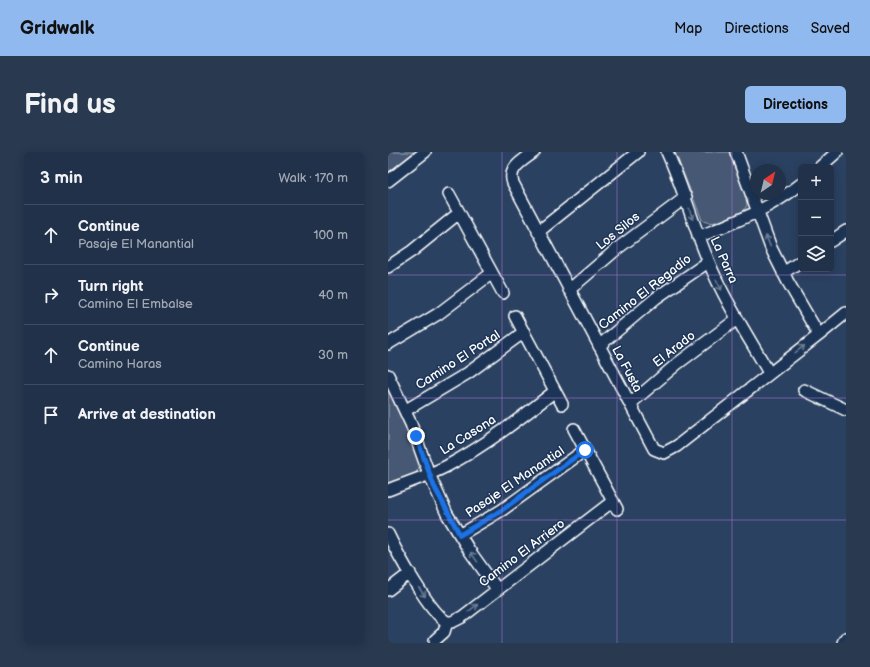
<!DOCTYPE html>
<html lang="en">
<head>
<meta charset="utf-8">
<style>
  :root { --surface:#203149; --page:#283950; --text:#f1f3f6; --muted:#a2a9b4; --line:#3d4c61; --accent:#90b9f0 }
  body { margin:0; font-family:"Balsamiq Sans",sans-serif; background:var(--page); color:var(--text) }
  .controls { position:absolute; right:12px; top:12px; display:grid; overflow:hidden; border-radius:6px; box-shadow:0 2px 10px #0003 }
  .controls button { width:36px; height:36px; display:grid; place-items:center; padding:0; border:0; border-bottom:1px solid var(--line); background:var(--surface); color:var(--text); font:20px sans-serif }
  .compass { position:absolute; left:362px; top:12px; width:36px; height:36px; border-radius:50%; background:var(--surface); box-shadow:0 2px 10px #0003; rotate:35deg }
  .stop { position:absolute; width:12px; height:12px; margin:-9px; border:3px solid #1a73e8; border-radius:50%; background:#fff }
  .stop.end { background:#1a73e8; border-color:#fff; box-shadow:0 1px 4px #0008 }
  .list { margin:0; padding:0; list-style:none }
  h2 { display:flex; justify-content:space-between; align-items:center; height:52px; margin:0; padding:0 16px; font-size:17px }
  h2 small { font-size:13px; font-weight:400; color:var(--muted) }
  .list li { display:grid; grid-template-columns:26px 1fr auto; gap:12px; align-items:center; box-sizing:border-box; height:60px; padding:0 16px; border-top:1px solid var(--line) }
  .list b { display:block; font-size:15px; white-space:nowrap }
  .list p { margin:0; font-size:13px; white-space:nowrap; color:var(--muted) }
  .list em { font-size:13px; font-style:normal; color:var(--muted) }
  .icon { flex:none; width:22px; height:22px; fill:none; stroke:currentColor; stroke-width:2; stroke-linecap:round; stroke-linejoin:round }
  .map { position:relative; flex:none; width:458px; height:491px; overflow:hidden; border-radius:6px }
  header { display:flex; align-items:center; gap:24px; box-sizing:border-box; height:56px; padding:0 20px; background:var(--accent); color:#111 }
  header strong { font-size:19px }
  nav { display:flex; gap:22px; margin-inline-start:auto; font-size:14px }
  .intro { display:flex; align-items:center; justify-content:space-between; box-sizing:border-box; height:96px; padding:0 24px }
  h1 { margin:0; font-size:28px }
  .button { padding:10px 18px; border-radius:6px; background:var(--accent); color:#111; font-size:14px; font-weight:700 }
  main { display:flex; gap:24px; padding:0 24px }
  aside { flex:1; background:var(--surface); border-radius:6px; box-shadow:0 2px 10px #0003 }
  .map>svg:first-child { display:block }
  .green { fill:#465975; stroke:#a2acba }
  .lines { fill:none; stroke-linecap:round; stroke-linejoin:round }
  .minor-casing { stroke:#fff; stroke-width:14 }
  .major-casing { stroke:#fff; stroke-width:16 }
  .minor { stroke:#1d3557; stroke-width:11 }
  .major { stroke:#1d3557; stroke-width:13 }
  .oneway { stroke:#6c7c92 }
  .route { stroke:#1a73e8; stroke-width:5 }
  .grid { fill:none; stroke:#a976d5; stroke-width:1; stroke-opacity:0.55 }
  .labels { text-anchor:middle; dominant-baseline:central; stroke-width:3; stroke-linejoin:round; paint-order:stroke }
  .street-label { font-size:13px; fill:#fff; stroke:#1d3557 }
</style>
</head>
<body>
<header>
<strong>Gridwalk</strong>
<nav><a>Map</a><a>Directions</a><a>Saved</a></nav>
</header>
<div class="intro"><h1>Find us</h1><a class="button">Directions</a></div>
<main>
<aside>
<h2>3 min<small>Walk · 170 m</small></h2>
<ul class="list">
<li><svg class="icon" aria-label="ahead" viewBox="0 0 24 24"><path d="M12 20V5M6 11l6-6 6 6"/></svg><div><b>Continue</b><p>Pasaje El Manantial</p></div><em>100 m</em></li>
<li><svg class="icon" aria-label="right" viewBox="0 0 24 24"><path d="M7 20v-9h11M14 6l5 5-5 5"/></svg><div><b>Turn right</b><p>Camino El Embalse</p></div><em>40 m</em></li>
<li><svg class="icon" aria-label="ahead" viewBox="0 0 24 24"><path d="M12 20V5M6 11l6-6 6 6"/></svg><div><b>Continue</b><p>Camino Haras</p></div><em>30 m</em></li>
<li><svg class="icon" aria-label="arrive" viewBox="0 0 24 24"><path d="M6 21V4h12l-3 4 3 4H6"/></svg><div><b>Arrive at destination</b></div></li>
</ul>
</aside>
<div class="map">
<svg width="458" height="491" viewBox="0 0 458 491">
  <rect width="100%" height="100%" fill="#2a4161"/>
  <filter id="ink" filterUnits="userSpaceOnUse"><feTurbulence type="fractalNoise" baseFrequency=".025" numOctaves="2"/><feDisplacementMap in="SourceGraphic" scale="8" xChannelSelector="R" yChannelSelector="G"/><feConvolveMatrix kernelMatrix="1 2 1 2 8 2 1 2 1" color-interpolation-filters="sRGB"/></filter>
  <g filter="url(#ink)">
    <!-- green -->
    <path class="green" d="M0 0H26L0 21Z
      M287 0H341L358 46 359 53 356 59C347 66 323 75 314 68Z
      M0 235 19 278 32 314 27 322 0 332Z"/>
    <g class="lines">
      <!-- minor casing -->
      <g class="minor-casing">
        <path id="minor" d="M146 0C136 8 119 16 125 31L266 297 276 301 289 294 431 183 400 130 383 96 348 0
          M279 0C295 35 305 73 320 108 336 148 360 184 381 221
          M432 15 449 0
          M0 29 37 0
          M61 42 115 141
          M150 80 250 0
          M310 85C349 69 380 58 413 32
          M443 89 458 79
          M0 115 24 99 71 61
          M395 121 413 109
          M181 138 230 96 298 45
          M127 164 174 252
          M431 183 458 161
          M0 192 50 162 104 121
          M211 194 268 146 320 110
          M0 223 23 272 41 322 59 362 81 398 109 437
          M416 238 458 258
          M242 252 289 212 349 167
          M18 258 80 221 136 180
          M186 277 229 357
          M0 338C20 330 40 324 59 314 98 293 133 266 167 239
          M0 382C9 401 42 461 59 470
          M72 383 114 358 197 298
          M0 438 22 421
          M59 470H64L74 465 225 349
          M47 488 56 480 59 470"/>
      </g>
      <!-- major casing -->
      <g class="major-casing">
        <path id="major" d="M456 491 458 487"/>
      </g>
      <!-- minor -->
      <use href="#minor" class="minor"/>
      <!-- major -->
      <use href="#major" class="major"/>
    </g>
    <!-- one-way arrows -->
    <defs><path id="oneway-shaft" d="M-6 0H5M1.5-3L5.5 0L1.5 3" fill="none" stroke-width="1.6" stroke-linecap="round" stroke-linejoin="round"/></defs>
    <g class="oneway">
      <use href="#oneway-shaft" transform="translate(303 62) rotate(72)"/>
      <use href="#oneway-shaft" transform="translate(380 89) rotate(-112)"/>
      <use href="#oneway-shaft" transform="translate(331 133) rotate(63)"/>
      <use href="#oneway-shaft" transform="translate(412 197) rotate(-37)"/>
      <use href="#oneway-shaft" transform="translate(86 405) rotate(-125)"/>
      <use href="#oneway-shaft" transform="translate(34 440) rotate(55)"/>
      <use href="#oneway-shaft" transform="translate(85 456) rotate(-38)"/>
    </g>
  </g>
  <g class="lines" filter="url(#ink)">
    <!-- route -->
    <path class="route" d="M28 284 46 334 72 383 114 358 197 298"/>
  </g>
  <!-- grid -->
  <path class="grid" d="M114 0V491M229 0V491M344 0V491M0 123H458M0 246H458M0 368H458"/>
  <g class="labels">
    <!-- street labels -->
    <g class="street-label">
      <text transform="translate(230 79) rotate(-39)">Los Silos</text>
      <text transform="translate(336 108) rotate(66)">La Parra</text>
      <text transform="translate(257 140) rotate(-38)">Camino El Regadío</text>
      <text transform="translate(286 197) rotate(-38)">El Arado</text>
      <text transform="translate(70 208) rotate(-33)">Camino El Portal</text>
      <text transform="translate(239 217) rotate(62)">La Fusta</text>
      <text transform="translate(80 283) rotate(-32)">La Casona</text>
      <text transform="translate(127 330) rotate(-34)">Pasaje El Manantial</text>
      <text transform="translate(134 401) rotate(-37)">Camino El Arriero</text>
    </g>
  </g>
</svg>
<div class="controls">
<button>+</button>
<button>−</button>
<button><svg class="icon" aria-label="layers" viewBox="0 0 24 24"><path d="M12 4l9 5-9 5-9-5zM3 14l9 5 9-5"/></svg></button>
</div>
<svg class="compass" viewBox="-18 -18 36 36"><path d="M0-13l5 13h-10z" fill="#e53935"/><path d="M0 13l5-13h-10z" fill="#a2a9b4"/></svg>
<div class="stop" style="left:197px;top:298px"></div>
<div class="stop end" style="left:28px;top:284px"></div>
</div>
</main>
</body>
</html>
